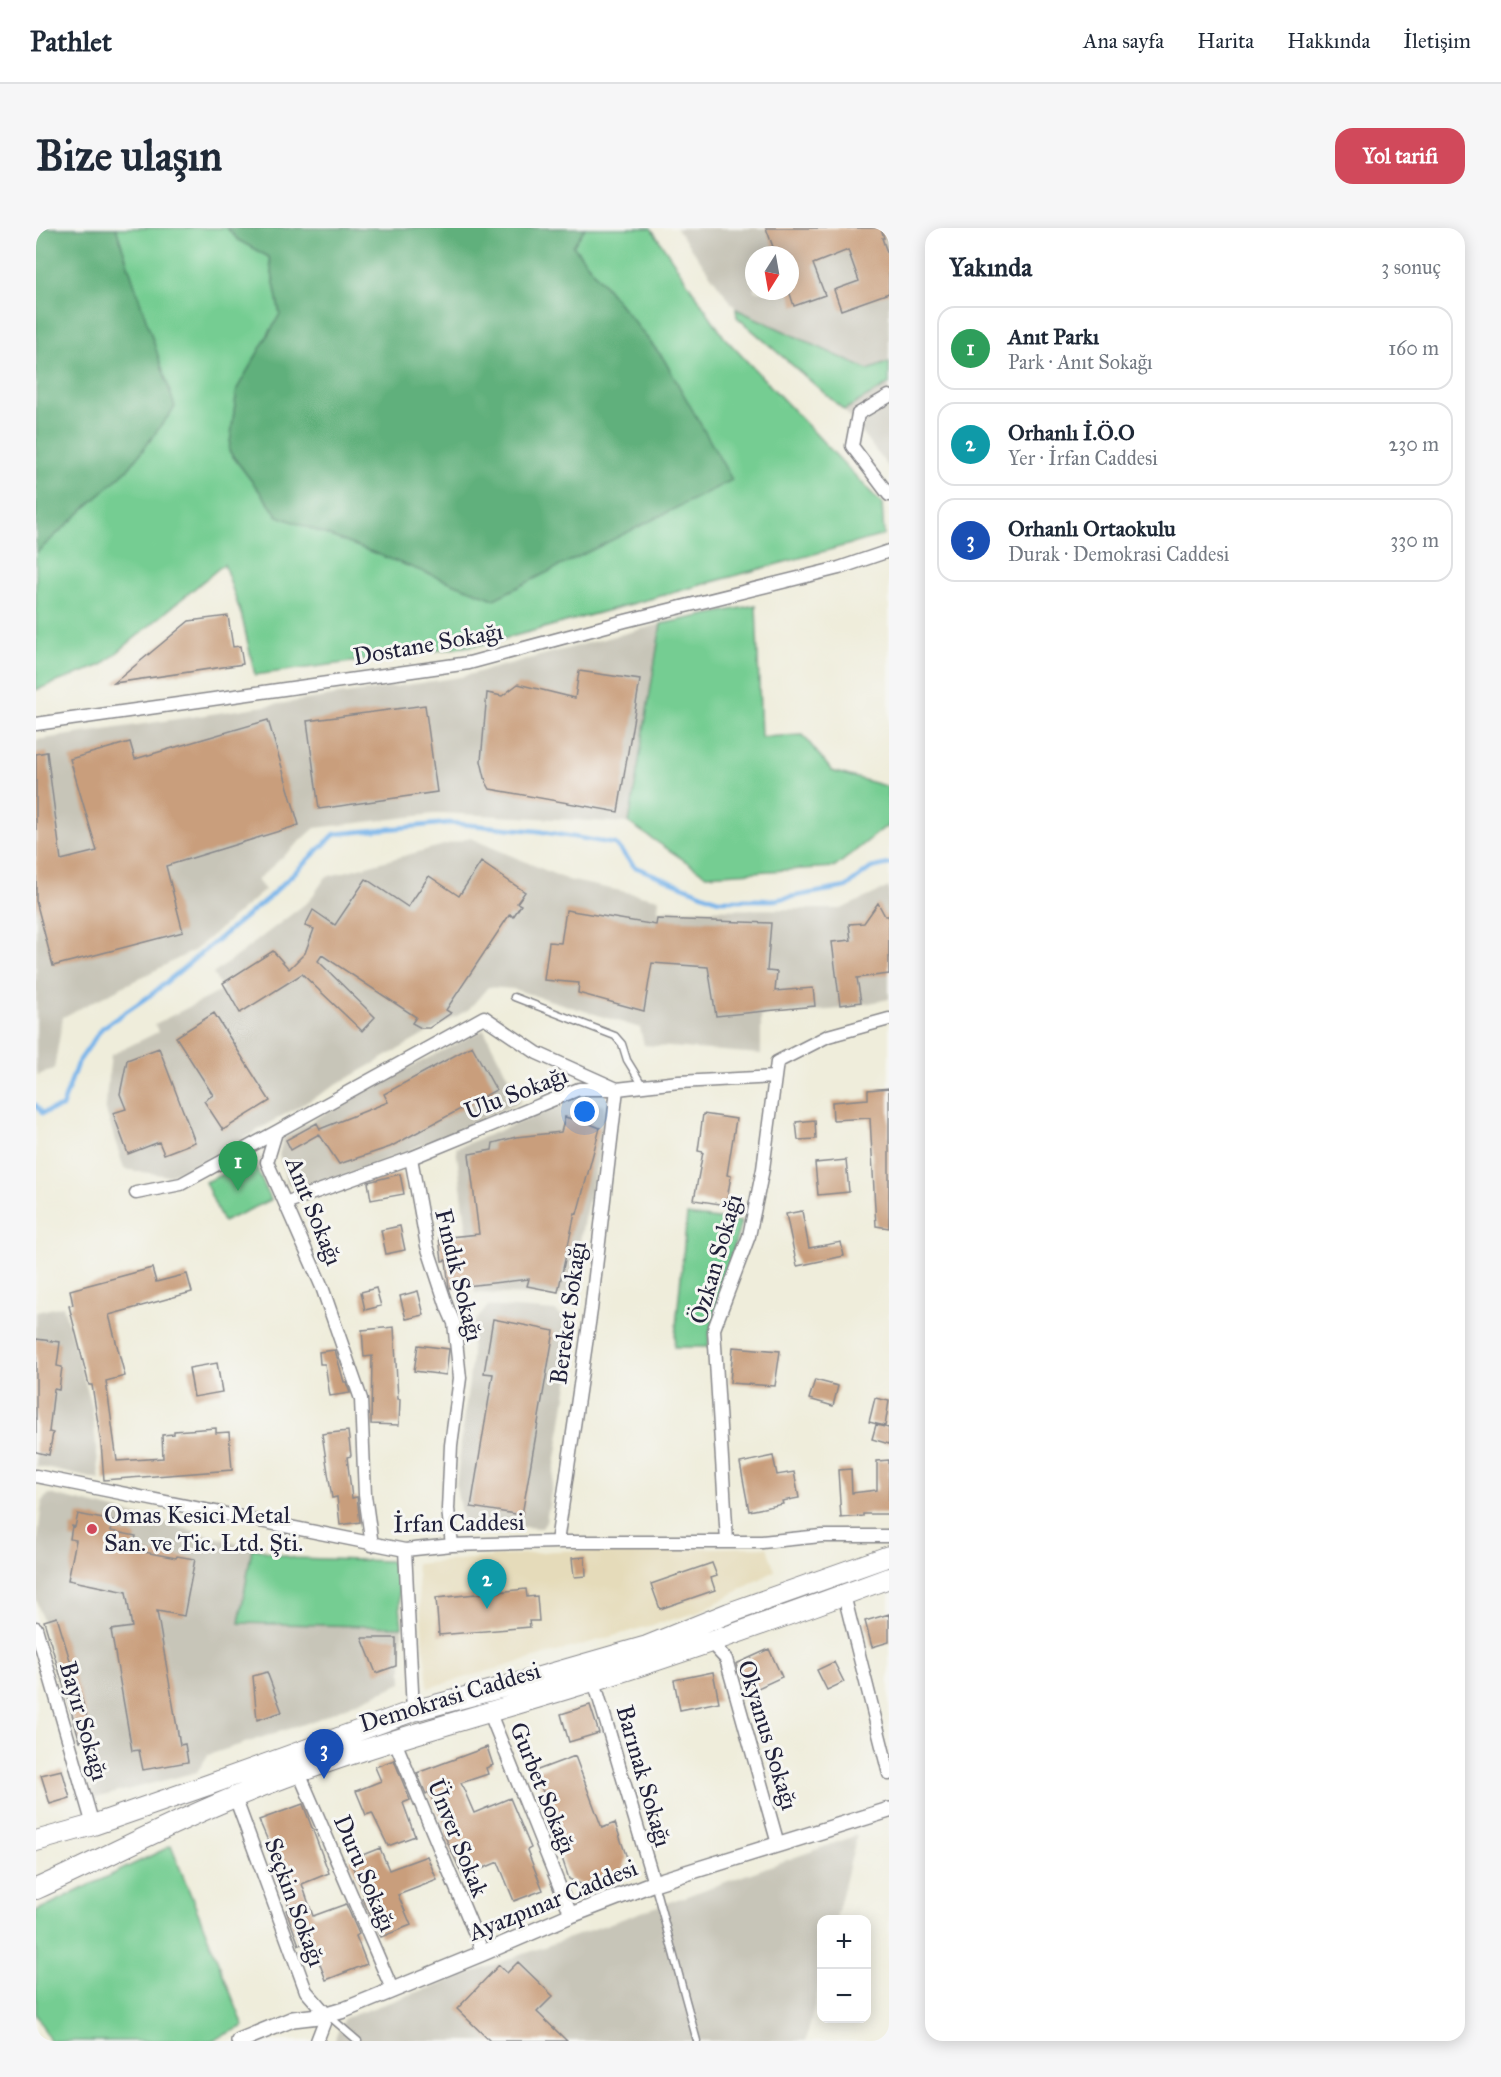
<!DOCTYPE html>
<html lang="tr">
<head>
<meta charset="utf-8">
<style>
  :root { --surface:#fff; --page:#f6f6f7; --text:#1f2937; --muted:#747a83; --line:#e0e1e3; --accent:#d1495b }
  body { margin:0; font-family:"IM FELL Great Primer",serif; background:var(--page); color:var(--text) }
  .controls { position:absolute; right:18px; bottom:18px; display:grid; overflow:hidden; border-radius:12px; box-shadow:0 3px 15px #0003 }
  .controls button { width:54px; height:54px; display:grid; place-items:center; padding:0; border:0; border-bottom:2px solid var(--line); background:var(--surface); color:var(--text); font:30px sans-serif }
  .compass { position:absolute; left:709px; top:18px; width:54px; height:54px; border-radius:50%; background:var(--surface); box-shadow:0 3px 15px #0003; rotate:191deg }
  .you { position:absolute; left:549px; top:884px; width:21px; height:21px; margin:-15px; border:4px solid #fff; border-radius:50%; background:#1a73e8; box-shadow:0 0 0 9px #1a73e833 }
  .badge { display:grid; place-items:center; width:39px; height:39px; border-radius:50%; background:var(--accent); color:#fff; font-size:20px; font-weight:700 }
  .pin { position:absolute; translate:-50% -50px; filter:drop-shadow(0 2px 3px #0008) }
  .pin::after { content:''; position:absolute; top:32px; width:21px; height:18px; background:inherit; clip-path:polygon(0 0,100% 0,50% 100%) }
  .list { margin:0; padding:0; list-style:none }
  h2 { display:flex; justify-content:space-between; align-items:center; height:78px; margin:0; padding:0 24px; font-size:26px }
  h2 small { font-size:20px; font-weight:400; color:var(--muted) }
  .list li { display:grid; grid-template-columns:39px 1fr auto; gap:18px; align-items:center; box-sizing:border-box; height:84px; margin:0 12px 12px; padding:0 12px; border:2px solid var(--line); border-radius:18px }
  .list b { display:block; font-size:22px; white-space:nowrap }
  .list p { margin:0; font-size:20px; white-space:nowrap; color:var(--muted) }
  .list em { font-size:20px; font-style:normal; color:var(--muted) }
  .map { position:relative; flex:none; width:853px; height:1813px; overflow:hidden; border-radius:18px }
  header { display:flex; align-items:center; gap:36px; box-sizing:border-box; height:84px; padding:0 30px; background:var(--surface); border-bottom:2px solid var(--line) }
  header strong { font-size:28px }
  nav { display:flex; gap:33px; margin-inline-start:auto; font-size:21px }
  .intro { display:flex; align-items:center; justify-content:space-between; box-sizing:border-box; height:144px; padding:0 36px }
  h1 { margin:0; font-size:42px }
  .button { padding:15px 27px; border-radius:18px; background:var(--accent); color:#fff; font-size:21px; font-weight:700 }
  main { display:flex; gap:36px; padding:0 36px }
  aside { flex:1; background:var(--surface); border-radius:18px; box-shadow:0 3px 15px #0003 }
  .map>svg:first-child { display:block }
  .built { fill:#e5dbba }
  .industrial { fill:#c7c5b8; fill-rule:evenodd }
  .green { fill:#75cd92; stroke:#4c7866; stroke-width:1.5 }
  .forest { fill:#60b07c; stroke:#41695c; stroke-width:1.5 }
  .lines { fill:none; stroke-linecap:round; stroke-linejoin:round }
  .stream { stroke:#77b4ea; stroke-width:4.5 }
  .building { fill:#c99e7b }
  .service-casing { stroke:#88888b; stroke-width:9 }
  .minor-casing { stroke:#88888b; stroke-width:15 }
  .tertiary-casing { stroke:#88888b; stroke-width:18 }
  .primary-casing { stroke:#88888b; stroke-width:22 }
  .service { stroke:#fff; stroke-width:6 }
  .minor { stroke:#fff; stroke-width:12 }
  .tertiary { stroke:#fff; stroke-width:15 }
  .primary { stroke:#fff; stroke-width:20 }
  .poi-dot { fill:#d1495b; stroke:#f6f6f2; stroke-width:2 }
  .labels { text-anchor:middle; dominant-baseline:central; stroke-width:6; stroke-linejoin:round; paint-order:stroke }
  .street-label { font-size:24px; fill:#22223b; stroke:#f6f6f2 }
  .poi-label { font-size:24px; fill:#22223b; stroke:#f6f6f2; text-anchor:start }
</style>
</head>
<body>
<header>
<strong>Pathlet</strong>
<nav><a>Ana sayfa</a><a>Harita</a><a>Hakkında</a><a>İletişim</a></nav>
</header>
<div class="intro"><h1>Bize ulaşın</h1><a class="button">Yol tarifi</a></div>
<main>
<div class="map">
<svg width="853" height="1813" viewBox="0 0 853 1813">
  <rect width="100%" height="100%" fill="#f6f6f2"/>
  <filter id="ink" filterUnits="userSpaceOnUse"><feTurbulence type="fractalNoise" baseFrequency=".0167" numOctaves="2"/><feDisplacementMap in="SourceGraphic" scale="12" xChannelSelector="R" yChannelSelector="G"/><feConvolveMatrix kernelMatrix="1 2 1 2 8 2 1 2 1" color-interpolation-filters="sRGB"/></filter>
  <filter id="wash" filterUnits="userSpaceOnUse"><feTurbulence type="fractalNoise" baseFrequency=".008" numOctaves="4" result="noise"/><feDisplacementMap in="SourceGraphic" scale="24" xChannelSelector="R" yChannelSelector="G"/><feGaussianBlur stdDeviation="1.35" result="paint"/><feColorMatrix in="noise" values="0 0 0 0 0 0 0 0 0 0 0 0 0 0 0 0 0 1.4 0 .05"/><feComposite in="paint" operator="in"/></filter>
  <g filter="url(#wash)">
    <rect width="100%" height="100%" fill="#efeddb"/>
    <!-- built -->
    <path class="built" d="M731 1319 739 1343 663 1384 392 1460 380 1336 517 1323Z"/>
    <!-- industrial -->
    <path class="industrial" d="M640 0H853V240L808 182 701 89 700 81ZM718 27H754V63H718Z
      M625 396 593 595 406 585 279 600 221 652 229 662 159 722 27 789 18 841 2 847 0 843V512L424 449Z
      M434 610 532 652 623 671 622 682 805 681 853 659V771L804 781 725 788V826L608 817 604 800 477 761 452 759 433 781 182 925 132 948 88 941 69 879 75 827 122 804 119 796 187 762 177 746 273 673 290 649Z
      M448 802 485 874 369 924 265 964 251 955 243 927 247 910 332 860Z
      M550 870 568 878V906L548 991 535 1064 521 1068 439 1065 420 920 525 878 533 872Z
      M27 1078 56 1179 64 1252 0 1238V1084Z
      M452 1078 519 1083 541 1099 510 1294 506 1300 427 1296 420 1259 436 1128 435 1098Z
      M13 1266 113 1290 216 1320 203 1395 366 1400V1455L277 1493 172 1527 161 1544 59 1570 0 1371V1328L6 1273Z
      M821 1607 800 1691 786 1692 785 1751 770 1813H297L309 1790Z"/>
    <!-- green -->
    <path class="green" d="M80 0H191L202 12 233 29 244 86 201 161 193 223 242 288 458 371 695 252 627 130 537 18 549 0H615L688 109 846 276 848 307 449 416 219 447 206 389 188 336 66 437 0 462V325L94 239 138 179Z
      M700 81 832 142 853 134V156L808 182 701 89Z
      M720 377 725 509 767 507 796 543 853 559V599L848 600 799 639 670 647 593 595 625 396Z
      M217 933 235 972 187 994 169 954Z
      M651 987 705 994 674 1105 672 1119H638Z
      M216 1320 258 1330 354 1333 361 1342 366 1399 203 1395Z
      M135 1618 208 1798 175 1813H14L0 1785V1683Z"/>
    <!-- forest -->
    <path class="forest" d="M0 0H80L139 179 94 239 0 325Z
      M191 0H549L537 18 627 130 696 252 458 371 242 288 193 223 201 161 244 86 233 29 202 12Z"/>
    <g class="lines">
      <!-- stream -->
      <path class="stream" d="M0 877 6 885 26 879 41 836 66 800 116 766 232 670 299 606 413 595 502 603 579 616 599 639 682 672H738L810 659 835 640 853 636"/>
    </g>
    <g id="blocks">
      <!-- building -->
      <path class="building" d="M730 0H845L848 10H846L853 30V65L805 82 798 62 823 53 812 22 777 36 789 67 758 78 754 66V27H740Z
        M192 388 197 419 204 418 207 436 78 455 153 393Z
        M543 443 604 452 582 584 454 561 450 554 445 533 451 465 466 468 482 456 539 470Z
        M389 477 401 564 283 581 271 493Z
        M232 492 263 597 130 638 147 704 17 738 0 673V526L11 524 25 632 61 623 34 531 94 514 99 531Z
        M445 634 489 664 481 675 485 677 477 689 474 686 410 782 415 785 393 800H385L376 795 380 789 286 727 282 733 339 789 326 803 266 746 204 785 187 755 237 723 253 741 269 725 278 701 269 698 277 682 299 697 330 651 372 679 393 648 423 668Z
        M842 675 849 688H853V746L821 750 825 774 804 777 796 714 815 712 813 696 828 695Z
        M530 682 620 697 621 691 735 695 731 743 741 744 739 763 777 760 779 778 680 788 672 739 616 735 608 783 542 765 543 755 508 752 513 714 525 715Z
        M178 785 234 873 187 902 168 873 177 867 140 809Z
        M436 818 460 862 354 919 303 936 283 906 255 922 250 912 281 895 284 901 352 874 348 866Z
        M123 820 159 914 128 926 123 914 92 926 77 885 90 881 84 866 91 832Z
        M853 860V1000L840 998 834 890 797 892 796 874 832 871V862Z
        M537 885 556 891 554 896 564 900 541 986 539 985 522 1064 491 1058 493 1051 413 1060 410 1032 406 1033 403 1010 443 1006 433 926 456 922 457 915 480 909 525 904 529 889 536 891Z
        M667 886 700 891 691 947 695 948 690 977 658 972 667 924 662 923Z
        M779 892 780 911 762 912 760 894Z
        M810 932 813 964 782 967 779 935Z
        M364 946 368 966 335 972 332 954Z
        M766 983 773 1020 805 1014 808 1028 761 1038 750 986Z
        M364 998 369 1022 350 1026 345 1002Z
        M116 1040 120 1054 151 1046 156 1064 73 1087 89 1148 70 1153 81 1233 127 1230 126 1207 138 1206V1203L180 1200V1205L193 1204 196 1242 68 1252 65 1215 56 1157H53L33 1078 37 1077 34 1062Z
        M340 1060 345 1078 329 1082 325 1064Z
        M382 1063 388 1087 370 1091 364 1068Z
        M457 1091 518 1103 486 1287 435 1279 457 1146 448 1145Z
        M358 1099 362 1171H364L363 1197 335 1196 336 1128 328 1129 326 1102Z
        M0 1111 24 1114 21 1138 26 1139 23 1162 18 1161 13 1204 17 1205 13 1227 0 1224Z
        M382 1117 413 1121 410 1147 378 1143Z
        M697 1119 744 1123 739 1158 694 1155Z
        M299 1122 308 1154H310L314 1165 294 1168 289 1136H284L283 1124Z
        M181 1135 186 1164 158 1169 153 1140Z
        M779 1152 802 1158 797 1178 773 1171Z
        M839 1170 853 1173 849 1198 833 1194Z
        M840 1197 853 1200V1216L836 1211Z
        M312 1203 315 1228 311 1229 316 1270 321 1269 324 1294 304 1297 301 1269 296 1270 286 1206Z
        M737 1228 741 1247 758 1244 763 1270 746 1273 747 1276 713 1283 704 1235Z
        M853 1232V1286H827V1288L805 1290 802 1242 815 1241 816 1265 841 1262V1233Z
        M42 1286 77 1293 75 1303 100 1308 97 1322 140 1330 141 1328 159 1331 148 1388 121 1383 144 1517 149 1516 152 1534 107 1542 103 1522 96 1523 75 1402 96 1399 90 1364 32 1352 40 1312 34 1311 36 1298 39 1299Z
        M549 1329 550 1348 538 1349 536 1330Z
        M676 1335 681 1348 675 1350 679 1362 624 1381 615 1356Z
        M490 1361 491 1369 501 1368 503 1393H493L494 1399 403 1407 400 1370Z
        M853 1386V1414L836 1419 829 1393Z
        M21 1389 57 1509 44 1513 8 1393Z
        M326 1410H360V1438L340 1445Z
        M733 1421 746 1449 711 1465 700 1436Z
        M798 1434 808 1454 791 1462 781 1442Z
        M231 1444 246 1484 221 1492 217 1448Z
        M677 1444 683 1474 644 1482 638 1452Z
        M554 1477 563 1505 533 1514 525 1486Z
        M451 1519 457 1537 450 1540 452 1546 425 1555 438 1585 474 1570 495 1620 491 1622 507 1662 478 1673 462 1634 427 1649 408 1606 412 1605 393 1564 390 1566 381 1545Z
        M539 1528 566 1600 579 1595 591 1630 587 1643 547 1657 533 1651 521 1615 526 1613 499 1543Z
        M358 1532 374 1572 367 1575 379 1608 352 1618 336 1585 330 1587 320 1563 345 1553 339 1539Z
        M26 1542 34 1570 14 1576 5 1547Z
        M267 1576 293 1645 266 1656 277 1688 310 1676 323 1706 320 1708 331 1736 290 1752 275 1713 263 1717 250 1682 254 1680 234 1637 241 1634 223 1592Z
        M344 1620 353 1642 391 1628 401 1652 362 1667 375 1697 345 1709 326 1670 329 1669 314 1632Z
        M482 1734 517 1768 501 1784 531 1813H454L421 1781 463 1737 471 1745Z"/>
    </g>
  </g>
  <g filter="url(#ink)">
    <use href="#blocks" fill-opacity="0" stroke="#88888b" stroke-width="1.5"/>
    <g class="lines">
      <!-- service casing -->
      <g class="service-casing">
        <path id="service" d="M478 769 579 808 586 816 591 832 607 858
          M618 1655 661 1813
          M293 1788 322 1813"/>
      </g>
      <!-- minor casing -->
      <g class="minor-casing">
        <path id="minor" d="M853 168 822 186 816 218 853 267
          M0 496 433 435 589 393 803 340 853 323
          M375 930 391 1018 411 1079 418 1095 424 1150 415 1217 412 1281 416 1317
          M100 965 145 956 240 904
          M249 975 375 930 543 861H581L643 854 738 849
          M0 1248 369 1322 416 1317 521 1314H726L785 1308H853
          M691 1313 678 1101 713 1008 727 941 741 834 792 808 853 791
          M336 1317 329 1267 325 1171 286 1059 231 934 240 904 448 789 501 825 581 861 555 1082 521 1314
          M369 1322 377 1483
          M808 1367 853 1546
          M0 1400 57 1597
          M675 1415 690 1431 742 1616
          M558 1453 618 1655
          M453 1483 535 1687
          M358 1511 447 1725
          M263 1545 356 1761
          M199 1569 270 1763 291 1787 281 1813"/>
      </g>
      <!-- tertiary casing -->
      <g class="tertiary-casing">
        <path id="tertiary" d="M203 1813 257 1791 291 1787 308 1782 447 1725 535 1687 618 1655 853 1582"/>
      </g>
      <!-- primary casing -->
      <g class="primary-casing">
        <path id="primary" d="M0 1613 57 1597 172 1557 377 1483 490 1453 611 1418 693 1385 853 1328
          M0 1661C67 1631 132 1596 199 1569 316 1520 439 1490 560 1452 659 1421 756 1386 853 1350"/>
      </g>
      <!-- service -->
      <use href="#service" class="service"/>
      <!-- minor -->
      <use href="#minor" class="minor"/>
      <!-- tertiary -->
      <use href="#tertiary" class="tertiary"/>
      <!-- primary -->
      <use href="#primary" class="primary"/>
    </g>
  </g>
  <!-- markers -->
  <circle class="poi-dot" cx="56" cy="1301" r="6"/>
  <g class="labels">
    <!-- street labels -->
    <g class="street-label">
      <text transform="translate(392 416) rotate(-10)">Dostane Sokağı</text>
      <text transform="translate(480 865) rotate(-21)">Ulu Sokağı</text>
      <text transform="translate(278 983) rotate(68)">Anıt Sokağı</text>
      <text transform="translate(680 1031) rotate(-74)">Özkan Sokağı</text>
      <text transform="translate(423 1047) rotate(76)">Fındık Sokağı</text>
      <text transform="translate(532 1085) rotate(-82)">Bereket Sokağı</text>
      <text transform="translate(423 1295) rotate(-1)">İrfan Caddesi</text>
      <text transform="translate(414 1469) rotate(-17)">Demokrasi Caddesi</text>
      <text transform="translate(48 1493) rotate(74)">Bayır Sokağı</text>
      <text transform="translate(732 1507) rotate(73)">Okyanus Sokağı</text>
      <text transform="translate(608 1548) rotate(74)">Barınak Sokağı</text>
      <text transform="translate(507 1560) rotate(68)">Gurbet Sokağı</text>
      <text transform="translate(422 1610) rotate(68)">Ünver Sokak</text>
      <text transform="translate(329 1645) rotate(67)">Duru Sokağı</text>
      <text transform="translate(517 1672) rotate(-22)">Ayazpınar Caddesi</text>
      <text transform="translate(259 1674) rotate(70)">Seçkin Sokağı</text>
    </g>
    <!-- poi labels -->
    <g class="poi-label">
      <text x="68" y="1287">Omas Kesici Metal<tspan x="68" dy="28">San. ve Tic. Ltd. Şti.</tspan></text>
    </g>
  </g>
</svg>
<div class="controls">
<button>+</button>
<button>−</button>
</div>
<svg class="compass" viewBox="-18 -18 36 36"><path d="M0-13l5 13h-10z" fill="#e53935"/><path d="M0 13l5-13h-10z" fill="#747a83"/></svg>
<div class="you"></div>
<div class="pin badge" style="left:202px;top:963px;background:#2e9e5b">1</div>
<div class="pin badge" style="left:451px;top:1381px;background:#0f9aa8">2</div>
<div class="pin badge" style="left:288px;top:1551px;background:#1a4fb4">3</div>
</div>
<aside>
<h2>Yakında<small>3 sonuç</small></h2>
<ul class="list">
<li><span class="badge" style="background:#2e9e5b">1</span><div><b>Anıt Parkı</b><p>Park · Anıt Sokağı</p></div><em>160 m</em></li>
<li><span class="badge" style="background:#0f9aa8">2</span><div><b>Orhanlı İ.Ö.O</b><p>Yer · İrfan Caddesi</p></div><em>230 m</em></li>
<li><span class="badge" style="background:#1a4fb4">3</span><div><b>Orhanlı Ortaokulu</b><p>Durak · Demokrasi Caddesi</p></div><em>330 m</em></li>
</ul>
</aside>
</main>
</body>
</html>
